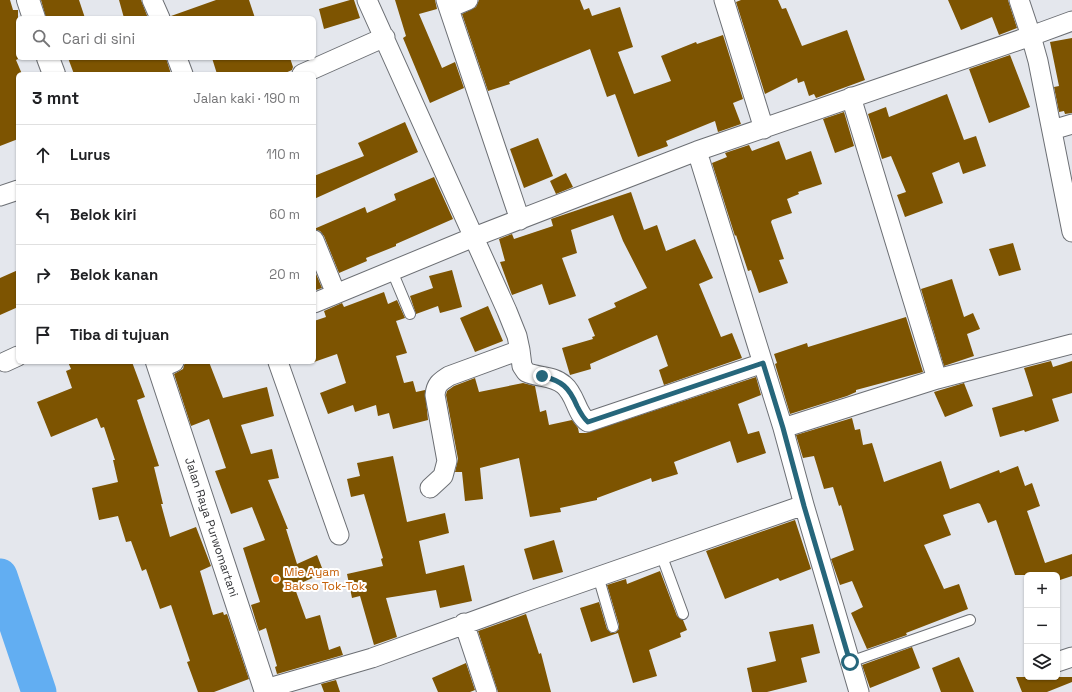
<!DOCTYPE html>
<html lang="id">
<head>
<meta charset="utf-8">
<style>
  :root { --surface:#fff; --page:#f6f6f6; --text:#202124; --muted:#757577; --line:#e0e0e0 }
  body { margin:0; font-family:"Space Grotesk",sans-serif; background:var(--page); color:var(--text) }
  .controls { position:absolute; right:12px; bottom:12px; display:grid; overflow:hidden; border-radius:6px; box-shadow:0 1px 3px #0004 }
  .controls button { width:36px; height:36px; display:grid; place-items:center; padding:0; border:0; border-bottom:1px solid var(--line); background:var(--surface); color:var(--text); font:20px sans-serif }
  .stop { position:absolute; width:12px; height:12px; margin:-9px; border:3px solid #26667b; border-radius:50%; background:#fff }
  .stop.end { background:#26667b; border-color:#fff; box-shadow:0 1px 4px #0008 }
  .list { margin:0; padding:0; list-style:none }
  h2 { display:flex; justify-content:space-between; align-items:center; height:52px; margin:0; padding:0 16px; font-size:17px }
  h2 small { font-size:13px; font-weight:400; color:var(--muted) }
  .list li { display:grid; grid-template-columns:26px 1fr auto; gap:12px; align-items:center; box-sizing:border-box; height:60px; padding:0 16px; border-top:1px solid var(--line) }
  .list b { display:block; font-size:15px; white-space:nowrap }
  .list em { font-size:13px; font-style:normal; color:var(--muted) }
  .icon { flex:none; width:22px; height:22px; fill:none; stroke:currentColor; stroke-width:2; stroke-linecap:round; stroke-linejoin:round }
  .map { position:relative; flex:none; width:1072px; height:692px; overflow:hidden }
  .search { position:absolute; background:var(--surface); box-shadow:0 1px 3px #0004; left:16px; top:16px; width:300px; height:44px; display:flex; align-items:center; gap:10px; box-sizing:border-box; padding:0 14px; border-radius:6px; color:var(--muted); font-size:15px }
  .panel { position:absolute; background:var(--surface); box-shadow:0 1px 3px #0004; left:16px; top:72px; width:300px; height:292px; border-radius:6px }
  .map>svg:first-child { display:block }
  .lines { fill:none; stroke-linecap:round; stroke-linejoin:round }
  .river { stroke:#62aef2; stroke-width:35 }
  .building { fill:#7d5401 }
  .service-casing { stroke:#6c6f74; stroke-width:12 }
  .minor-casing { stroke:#6c6f74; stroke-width:21 }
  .tertiary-casing { stroke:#6c6f74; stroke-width:24 }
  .service { stroke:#fff; stroke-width:10 }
  .minor { stroke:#fff; stroke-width:19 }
  .tertiary { stroke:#fff; stroke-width:22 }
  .route { stroke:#26667b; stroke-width:5 }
  .food-dot { fill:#e8710a; stroke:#fff; stroke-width:1.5 }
  .labels { text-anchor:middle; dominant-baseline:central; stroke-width:4; stroke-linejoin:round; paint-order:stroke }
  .street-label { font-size:12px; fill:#333437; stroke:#fff }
  .food-label { font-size:12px; fill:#c56008; stroke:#fff; text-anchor:start }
</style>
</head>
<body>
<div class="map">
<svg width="1072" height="692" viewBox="0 0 1072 692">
  <rect width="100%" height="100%" fill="#e4e7ed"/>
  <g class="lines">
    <!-- river -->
    <path class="river" d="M0 576 39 692"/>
  </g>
  <!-- building -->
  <path class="building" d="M0 0H10L13 10H18V58H20L16 60 22 74H18V139L0 146Z
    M41 0H79L85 18H46Z
    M119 0H141L148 18H124Z
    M216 0H249L255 18H172L171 16Z
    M350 0H354L360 18 324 29 319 9Z
    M395 0H435L437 9 419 14 442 68 455 62 464 88 430 103 403 38 406 36Z
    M479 0H580L584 10 589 8 592 16 620 7 633 47 618 52 634 94 671 81 661 56 696 42 697 44 723 35 743 99 733 103 741 124 718 132 715 121 666 141 668 146 638 157 615 94 607 97 590 49 509 82 510 84 488 91 462 14 476 7Z
    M741 0H778L782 9 786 8 802 46 847 30 865 80 816 98 814 94 809 96 804 81 798 83 797 78 765 94 736 2Z
    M948 0H1008L1017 28 999 35 992 17 961 30Z
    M1072 38V113L1065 114 1064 111 1059 112 1054 87 1059 86 1050 42Z
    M1010 55 1030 107 989 123 969 69Z
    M68 58H166L171 74H74Z
    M212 58H290L293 67 292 70 283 74H217Z
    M947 94 964 140 976 136 986 166 963 174 959 162 932 173 943 203 905 217 897 195 906 192 891 156 882 159 868 114 886 107 889 117Z
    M844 112 854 146 835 153 823 119Z
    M405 122 418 152 314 199V176L364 156 358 143Z
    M538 138 553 176 524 188 510 149Z
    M779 141 786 160 811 151 822 184 798 192 799 194 787 199 792 213 772 220 771 222 784 259 779 260 788 283 759 293 751 270 748 271 736 235 735 236 712 163 727 157 725 153 749 145 752 151Z
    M566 173 573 187 556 194 550 181Z
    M434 177 453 219 396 244V246L366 258 367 261 339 273 324 236 320 231 314 229 365 207 367 213 396 200 394 194Z
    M631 192 644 230 657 225 666 251 695 239 713 278 699 284 721 337 732 333 742 358 664 385 659 370 668 366 657 335 590 364 591 369 570 375 562 348 593 339 592 337 595 336 588 319 616 307 614 303 647 288 623 241 613 215 571 230 577 253 562 258 576 296 549 305 542 284 512 295 500 262 505 261 499 239 512 234 514 239 553 226 551 219Z
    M1013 243 1021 270 999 276 989 249Z
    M314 269 322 288 316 290 314 286Z
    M18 270V307L0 315V278Z
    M452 270 462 307 440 313 438 306 416 314 410 296 433 288 429 276Z
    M952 279 964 317 973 313 980 329 967 334 974 356 944 366 921 289Z
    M384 292 388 304 397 300 405 318 396 321 407 353 396 356 404 383 413 381 416 392 425 390 428 420 393 429 389 413 378 416 376 405 355 412 353 405 328 414 320 393 346 383 337 354 314 362V321L326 317 324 311 342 303 344 307Z
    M488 306 503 341 475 352 460 318Z
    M906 317 923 372 856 390V392L847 396 790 414 775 364 777 363 774 354 807 343 808 347Z
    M1051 361 1053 367 1072 361V393L1052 399 1059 421 1025 432 1024 430 1000 437 992 408 1033 396 1024 368Z
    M68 362H132L145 397 137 400 159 466 154 467 163 504H161L170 537 196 527 211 566 200 571 213 615 223 612 224 615 227 614 249 679 214 692H198L187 662 190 661 171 605 160 609 146 569 142 571 131 541 126 542 118 516 99 520 92 488 118 482 113 460H115L104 427 101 428 97 418 51 437 37 402 72 388 66 371 71 369Z
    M185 362H209L223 398 267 387 274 416 241 425 251 454 272 449 279 478 268 480 288 529H286L297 564 317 555 324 573 294 586 306 619 320 615 329 650 340 646 343 655 277 674 275 667 277 666 266 628 259 631 251 605 260 602 243 548 265 540 252 507 231 514 215 471 226 468 209 419 191 426 174 374 183 369Z
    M756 377 761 395 738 404 748 434 759 431 766 453 737 463 730 441 674 462 678 474 652 482 651 478 597 498V500L560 508 561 512 530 517 519 458 480 468 483 499 465 501 462 472H455L458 459 446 395 447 391 454 386 475 378 479 392 523 383 535 386 540 412 546 410 549 425 572 420 578 428 579 433H586Z
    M964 383 973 406 945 417 934 392Z
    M852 418 855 430 860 429 863 445 872 443 884 482 941 461 950 489 999 470 1000 473 1018 466 1025 486 1032 483 1040 506 1027 511 1045 563 1072 554V576L1057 581V575H1015L996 520 988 523 980 504 978 503 943 515 951 535 924 545 944 589 959 584 968 609 906 633 907 635 867 649 851 613 863 607 852 581 840 585 831 559 854 550 841 505 839 506 833 487 824 489 814 456 803 458 796 435Z
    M393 456 407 522 445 513 449 533 419 541 426 574 464 565 472 601 440 608 436 590 386 598 397 637 374 645 360 596 352 598 347 574 383 566 381 559 383 558 364 494 351 497 347 479 360 476 357 463Z
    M795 520 811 569 780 581 778 578 725 599 706 551Z
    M554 540 563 572 533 580 524 549Z
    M660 571 677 616 683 620 687 630 680 633 681 637 649 650 657 676 633 683 618 633 591 642 580 608 599 602 607 629 611 633H615L619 629V625L607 585 626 579 627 584Z
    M526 614 539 654 541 653 551 692H498L478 631Z
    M813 624 820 653 801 658 807 682 767 692H752L747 668 776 661 769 632Z
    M912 647 920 668 870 688 862 665Z
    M959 657 974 692H941L932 668Z
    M466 663 475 690 470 692H438L432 678Z
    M1016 677H1072V682L1047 692H1022Z
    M336 680 340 692H324L321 684Z"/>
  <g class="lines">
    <!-- service casing -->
    <g class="service-casing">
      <path id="service" d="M392 271 410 314
        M661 554 683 614
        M598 576 613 627
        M850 662 970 620"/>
    </g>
    <!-- minor casing -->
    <g class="minor-casing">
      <path id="minor" d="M152 0 160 18
        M367 0 507 311 517 336 520 350 449 376C440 382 436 384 435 395L447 461 443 476 430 488
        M446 0 520 220
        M724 0 764 129
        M1019 0 1031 36 1072 21
        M449 8 468 0
        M177 58 183 74
        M302 74 385 37
        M851 97 937 379
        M1052 130 1072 124
        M697 151 783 428 804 505 859 692
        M0 196 18 190
        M314 240 336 294
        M314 303 474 237 697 151 1031 36 1038 61 1072 232
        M520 350 522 366 526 372C538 378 553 375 564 385 576 395 576 414 588 422L763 363
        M5 362 18 356
        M278 362 339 535
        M160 368 174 362
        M783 428 937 379 1072 344
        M464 623 487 692
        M1057 662 1072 657
        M265 689 372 658 534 599 804 505"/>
    </g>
    <!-- tertiary casing -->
    <g class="tertiary-casing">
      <g id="tertiary">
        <path d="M28 0 34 18"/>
        <path d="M48 58 54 74"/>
        <path id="s1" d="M157 362 266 692"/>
      </g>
    </g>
    <!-- service -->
    <use href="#service" class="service"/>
    <!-- minor -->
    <use href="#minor" class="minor"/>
    <!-- tertiary -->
    <use href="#tertiary" class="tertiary"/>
  </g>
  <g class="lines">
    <!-- route -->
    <path class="route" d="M542 376C562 381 569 387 577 406 580 412 583 418 588 422L763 363 783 428 804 506 850 662"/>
  </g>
  <!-- markers -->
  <circle class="food-dot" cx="276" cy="579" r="4"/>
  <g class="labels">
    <!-- street labels -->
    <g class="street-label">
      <text stroke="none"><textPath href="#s1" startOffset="174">Jalan Raya Purwomartani</textPath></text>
    </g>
    <!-- food labels -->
    <g class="food-label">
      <text x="284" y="572">Mie Ayam<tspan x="284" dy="14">Bakso Tok-Tok</tspan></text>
    </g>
  </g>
</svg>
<div class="controls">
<button>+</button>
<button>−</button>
<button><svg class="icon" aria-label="layers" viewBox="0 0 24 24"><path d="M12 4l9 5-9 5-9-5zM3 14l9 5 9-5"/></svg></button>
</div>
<div class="stop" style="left:850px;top:662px"></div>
<div class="stop end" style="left:542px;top:376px"></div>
<div class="search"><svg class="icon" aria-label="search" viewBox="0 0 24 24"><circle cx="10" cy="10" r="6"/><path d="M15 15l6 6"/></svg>Cari di sini</div>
<section class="panel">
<h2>3 mnt<small>Jalan kaki · 190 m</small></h2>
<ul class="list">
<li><svg class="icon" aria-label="ahead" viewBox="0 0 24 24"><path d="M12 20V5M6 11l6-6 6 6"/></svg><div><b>Lurus</b></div><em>110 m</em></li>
<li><svg class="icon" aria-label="left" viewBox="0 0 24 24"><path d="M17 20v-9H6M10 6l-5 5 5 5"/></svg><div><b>Belok kiri</b></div><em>60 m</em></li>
<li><svg class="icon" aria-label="right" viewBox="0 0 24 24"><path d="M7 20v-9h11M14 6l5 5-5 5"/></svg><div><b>Belok kanan</b></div><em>20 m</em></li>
<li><svg class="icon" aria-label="arrive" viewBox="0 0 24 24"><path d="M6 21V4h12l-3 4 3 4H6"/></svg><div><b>Tiba di tujuan</b></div></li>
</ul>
</section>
</div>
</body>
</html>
